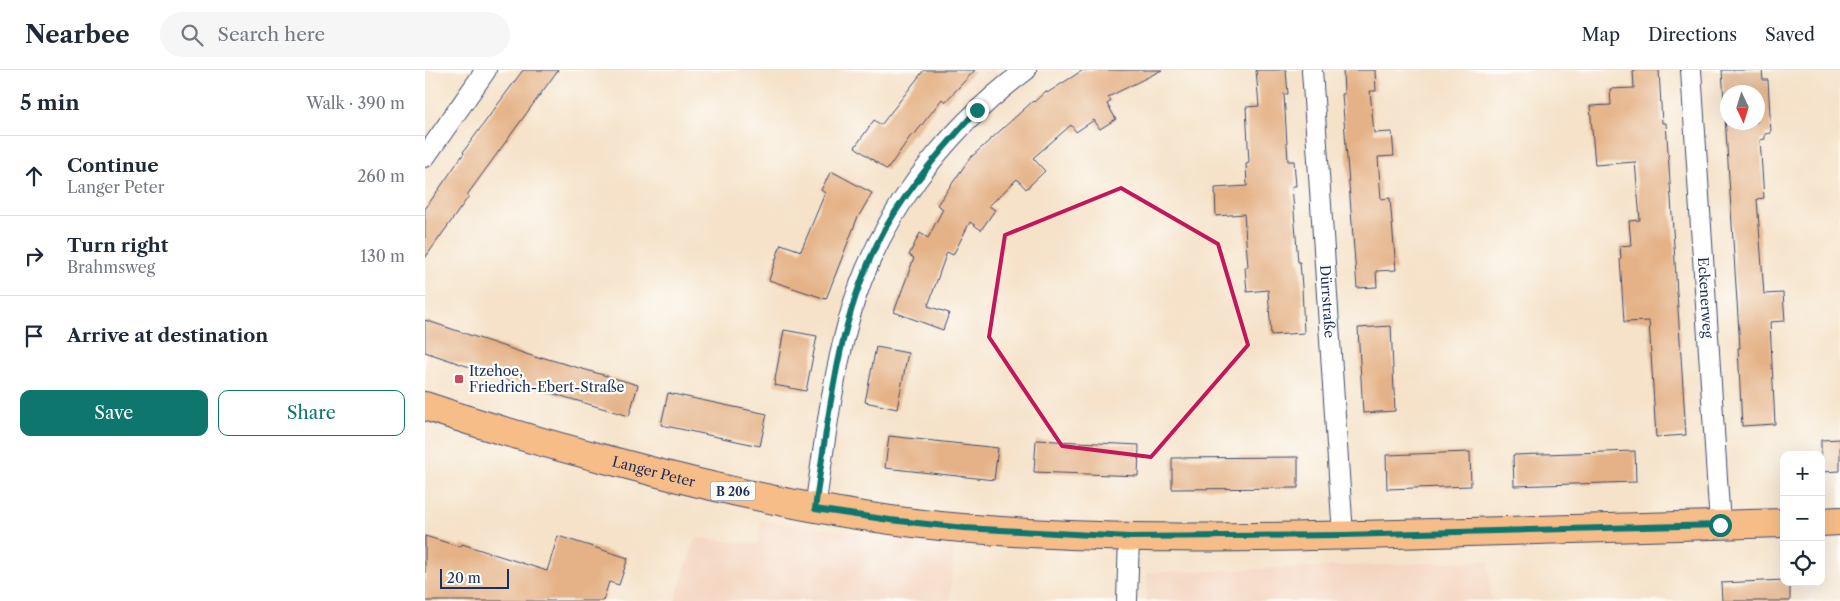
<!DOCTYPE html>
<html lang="en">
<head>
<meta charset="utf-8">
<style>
  :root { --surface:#fff; --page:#f6f6f7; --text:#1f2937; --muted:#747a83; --line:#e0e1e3; --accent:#0f766e }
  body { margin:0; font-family:"Libre Caslon Text",serif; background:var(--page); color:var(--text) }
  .controls { position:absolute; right:15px; bottom:15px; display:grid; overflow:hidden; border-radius:10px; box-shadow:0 5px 20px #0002 }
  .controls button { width:45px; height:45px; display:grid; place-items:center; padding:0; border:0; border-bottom:1px solid var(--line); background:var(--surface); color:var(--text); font:25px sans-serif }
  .compass { position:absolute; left:1295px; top:15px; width:45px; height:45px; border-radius:50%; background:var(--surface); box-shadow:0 5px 20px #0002; rotate:176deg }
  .scale { position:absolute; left:15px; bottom:12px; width:69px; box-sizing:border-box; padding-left:5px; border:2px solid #1b2f5e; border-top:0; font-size:14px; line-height:18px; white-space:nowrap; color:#1b2f5e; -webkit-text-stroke:4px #fdfcf7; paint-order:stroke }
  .stop { position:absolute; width:15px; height:15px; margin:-11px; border:4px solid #0f766e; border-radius:50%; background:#fff }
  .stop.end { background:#0f766e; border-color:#fff; box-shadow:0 1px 5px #0008 }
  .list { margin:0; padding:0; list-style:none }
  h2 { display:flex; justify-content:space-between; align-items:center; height:65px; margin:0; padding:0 20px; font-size:21px }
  h2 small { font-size:16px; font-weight:400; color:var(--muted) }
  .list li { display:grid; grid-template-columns:32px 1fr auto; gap:15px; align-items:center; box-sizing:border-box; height:80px; padding:0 20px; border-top:1px solid var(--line) }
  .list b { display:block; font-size:19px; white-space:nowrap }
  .list p { margin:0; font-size:16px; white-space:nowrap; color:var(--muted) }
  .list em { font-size:16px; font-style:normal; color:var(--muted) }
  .actions { display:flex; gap:10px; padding:15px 20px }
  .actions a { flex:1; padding:11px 0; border:1px solid var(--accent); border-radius:10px; text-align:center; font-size:18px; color:var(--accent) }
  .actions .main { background:var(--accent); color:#fff }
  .icon { flex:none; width:28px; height:28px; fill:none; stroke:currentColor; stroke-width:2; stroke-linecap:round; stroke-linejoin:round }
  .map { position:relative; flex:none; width:1415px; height:531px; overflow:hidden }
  header { display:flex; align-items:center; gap:30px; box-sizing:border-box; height:70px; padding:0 25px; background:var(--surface); border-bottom:1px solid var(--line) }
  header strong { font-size:24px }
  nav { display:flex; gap:28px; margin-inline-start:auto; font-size:18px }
  .search { width:350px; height:45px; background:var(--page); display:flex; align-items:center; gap:12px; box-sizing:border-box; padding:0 18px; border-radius:28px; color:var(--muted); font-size:19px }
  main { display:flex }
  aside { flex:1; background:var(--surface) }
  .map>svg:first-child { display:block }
  .built { fill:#f4d4bf }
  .building { fill:#e5b287; fill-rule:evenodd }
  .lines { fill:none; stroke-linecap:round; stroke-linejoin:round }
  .minor-casing { stroke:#3c4a6e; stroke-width:22 }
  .primary-casing { stroke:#3c4a6e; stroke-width:30 }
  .minor { stroke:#fff; stroke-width:20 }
  .primary { stroke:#f7bd88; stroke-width:28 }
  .route { stroke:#0f766e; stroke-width:6 }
  .marked { fill:none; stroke:#c2185b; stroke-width:4; stroke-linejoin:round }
  .poi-dot { fill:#d1495b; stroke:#fdfcf7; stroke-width:2 }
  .labels { text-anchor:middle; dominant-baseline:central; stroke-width:4.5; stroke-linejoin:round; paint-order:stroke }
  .shield { fill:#fdfcf7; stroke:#5f6c8c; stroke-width:1 }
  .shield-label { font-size:12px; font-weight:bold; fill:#1b2f5e }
  .street-label { font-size:14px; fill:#1b2f5e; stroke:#fdfcf7 }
  .poi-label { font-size:14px; fill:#1b2f5e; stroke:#fdfcf7; text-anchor:start }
</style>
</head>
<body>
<header>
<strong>Nearbee</strong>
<div class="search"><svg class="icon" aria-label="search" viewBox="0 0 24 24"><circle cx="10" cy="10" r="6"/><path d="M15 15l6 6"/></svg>Search here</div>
<nav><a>Map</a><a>Directions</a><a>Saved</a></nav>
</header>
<main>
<aside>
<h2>5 min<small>Walk · 390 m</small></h2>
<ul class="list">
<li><svg class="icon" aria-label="ahead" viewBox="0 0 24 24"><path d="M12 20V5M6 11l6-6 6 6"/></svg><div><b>Continue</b><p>Langer Peter</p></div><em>260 m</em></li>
<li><svg class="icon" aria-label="right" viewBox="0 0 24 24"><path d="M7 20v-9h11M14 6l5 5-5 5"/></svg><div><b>Turn right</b><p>Brahmsweg</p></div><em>130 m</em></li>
<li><svg class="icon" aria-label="arrive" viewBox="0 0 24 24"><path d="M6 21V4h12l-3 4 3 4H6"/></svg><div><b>Arrive at destination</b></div></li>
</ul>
<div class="actions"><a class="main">Save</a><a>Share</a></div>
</aside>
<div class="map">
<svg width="1415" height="531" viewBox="0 0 1415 531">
  <rect width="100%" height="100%" fill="#fdfcf7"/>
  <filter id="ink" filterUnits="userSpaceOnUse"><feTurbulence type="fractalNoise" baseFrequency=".02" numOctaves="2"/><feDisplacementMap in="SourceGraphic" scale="10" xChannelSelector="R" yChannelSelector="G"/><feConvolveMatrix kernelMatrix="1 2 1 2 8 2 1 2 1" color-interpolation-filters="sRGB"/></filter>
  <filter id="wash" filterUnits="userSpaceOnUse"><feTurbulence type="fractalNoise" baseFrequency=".0096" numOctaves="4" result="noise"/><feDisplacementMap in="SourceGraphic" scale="20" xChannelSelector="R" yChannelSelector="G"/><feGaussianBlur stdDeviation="1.12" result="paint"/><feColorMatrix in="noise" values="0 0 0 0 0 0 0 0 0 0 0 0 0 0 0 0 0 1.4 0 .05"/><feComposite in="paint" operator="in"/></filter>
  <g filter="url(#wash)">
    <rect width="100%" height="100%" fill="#f5e2c9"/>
    <!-- built -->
    <path class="built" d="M336 451 529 475 525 531H250L270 468 333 474Z
      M1064 491 1066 531H722L723 503Z"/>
    <g id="blocks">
      <!-- building -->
      <path class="building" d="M98 0H133L42 125 44 126 0 188V139L39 83 38 82Z
        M499 0H550L520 32 517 29 489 65 487 64 462 100 430 77 449 50 456 55Z
        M658 0H737L683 27 686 31 682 34 691 49 675 59 669 50 651 62 646 55 608 88 620 101 601 119 592 109 564 136 570 140 556 160 545 152 528 185 522 182 503 236 524 243 518 260 469 242 489 188 484 185 495 163 503 168 518 139 512 135 545 88 608 31 609 32 621 21 622 23Z
        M831 0H861L863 24H859L863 91H869L871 116H867L873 192H875L877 217 879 263 846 265 843 220 822 222 820 197H823L819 144 791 146 790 118 822 116 821 94 824 93 821 37 834 36Z
        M918 0H950L951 21H945L949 63 967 62 969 86 953 87 956 129 965 128 971 200 951 201 952 217 932 218 917 24H919Z
        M1208 0H1234L1237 53H1241L1243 81 1261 365 1231 367 1224 251 1199 252 1195 189H1196L1195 176 1206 175 1204 151 1215 150 1210 92 1170 95 1165 36 1186 35 1185 19 1209 18Z
        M1297 0H1337L1338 10H1343L1346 63 1340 64V69L1335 70 1339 128 1332 129 1339 224 1358 223 1360 251 1345 252 1350 354 1317 356 1313 278H1315ZM1302 22H1332V52H1302Z
        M406 101 447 123 432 149 401 229 344 210 356 174 376 181 400 123 396 120Z
        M0 250 116 289V287L213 315 204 346 92 313 0 282Z
        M966 256 970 341 938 343 933 258Z
        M359 260 392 266 381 321 349 315Z
        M451 277 483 283 472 339 440 332Z
        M243 323 342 344 335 376 236 355Z
        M464 366 573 378 569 410 460 398Z
        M1415 369V401L1396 402V370Z
        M611 370 714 375 713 406 609 402Z
        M1210 381 1211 412 1089 416 1088 385Z
        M1045 382 1046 416 962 419 961 385Z
        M873 387V418L747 419V388Z
        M0 466 36 477 37 474 122 501 133 466 203 488 194 515 184 512 178 531H0Z
        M1359 510V512H1365V531H1297L1296 513Z"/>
    </g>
  </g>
  <g filter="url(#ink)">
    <use href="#blocks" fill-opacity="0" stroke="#3c4a6e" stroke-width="1"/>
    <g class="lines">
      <!-- minor casing -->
      <g class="minor-casing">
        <g id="minor">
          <path id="s1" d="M887 0 918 465"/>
          <path id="s2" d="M1266 0 1295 455"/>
          <path d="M0 87 61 0"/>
          <path d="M390 439C399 375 407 311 424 249 451 149 519 61 601 0"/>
          <path d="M702 531 704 467"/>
        </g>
      </g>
      <!-- primary casing -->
      <g class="primary-casing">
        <g id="primary">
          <path id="s3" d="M0 336C65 358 132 377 199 394 310 424 422 448 537 458 681 471 828 468 972 464 1101 460 1230 457 1359 453"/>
          <path d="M1396 452 1415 451"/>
        </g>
      </g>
      <!-- minor -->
      <use href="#minor" class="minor"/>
      <!-- primary -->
      <use href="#primary" class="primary"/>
    </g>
  </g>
  <g class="lines" filter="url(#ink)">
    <!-- route -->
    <path class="route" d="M552 40C519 77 486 114 461 157 414 239 403 346 390 439L465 450 539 458 704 467 918 465 1295 455"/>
  </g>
  <!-- marked area -->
  <path class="marked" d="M696 118 793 174 823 275 726 387 637 376 564 267 580 165Z"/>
  <!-- markers -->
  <rect class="poi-dot" x="29" y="304" width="10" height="10" rx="2.5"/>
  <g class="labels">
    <!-- shield labels -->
    <rect class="shield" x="285.5" y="411.5" width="45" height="19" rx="4"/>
    <g class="shield-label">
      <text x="308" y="421">B 206</text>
    </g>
    <!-- street labels -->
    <g class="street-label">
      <text stroke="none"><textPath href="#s2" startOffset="228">Eckenerweg</textPath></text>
      <text stroke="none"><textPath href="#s1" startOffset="232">Dürrstraße</textPath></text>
      <text stroke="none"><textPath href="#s3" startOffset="238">Langer Peter</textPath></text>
    </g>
    <!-- poi labels -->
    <g class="poi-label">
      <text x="44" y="301">Itzehoe,<tspan x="44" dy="16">Friedrich-Ebert-Straße</tspan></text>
    </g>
  </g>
</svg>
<div class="controls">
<button>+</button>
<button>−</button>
<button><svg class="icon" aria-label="locate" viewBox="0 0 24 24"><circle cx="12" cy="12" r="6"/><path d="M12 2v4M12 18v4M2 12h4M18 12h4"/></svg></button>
</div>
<svg class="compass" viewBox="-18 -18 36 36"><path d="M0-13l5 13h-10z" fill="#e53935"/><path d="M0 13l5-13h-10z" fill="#747a83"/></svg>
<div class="scale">20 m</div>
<div class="stop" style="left:1295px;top:455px"></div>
<div class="stop end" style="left:552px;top:40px"></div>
</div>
</main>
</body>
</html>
